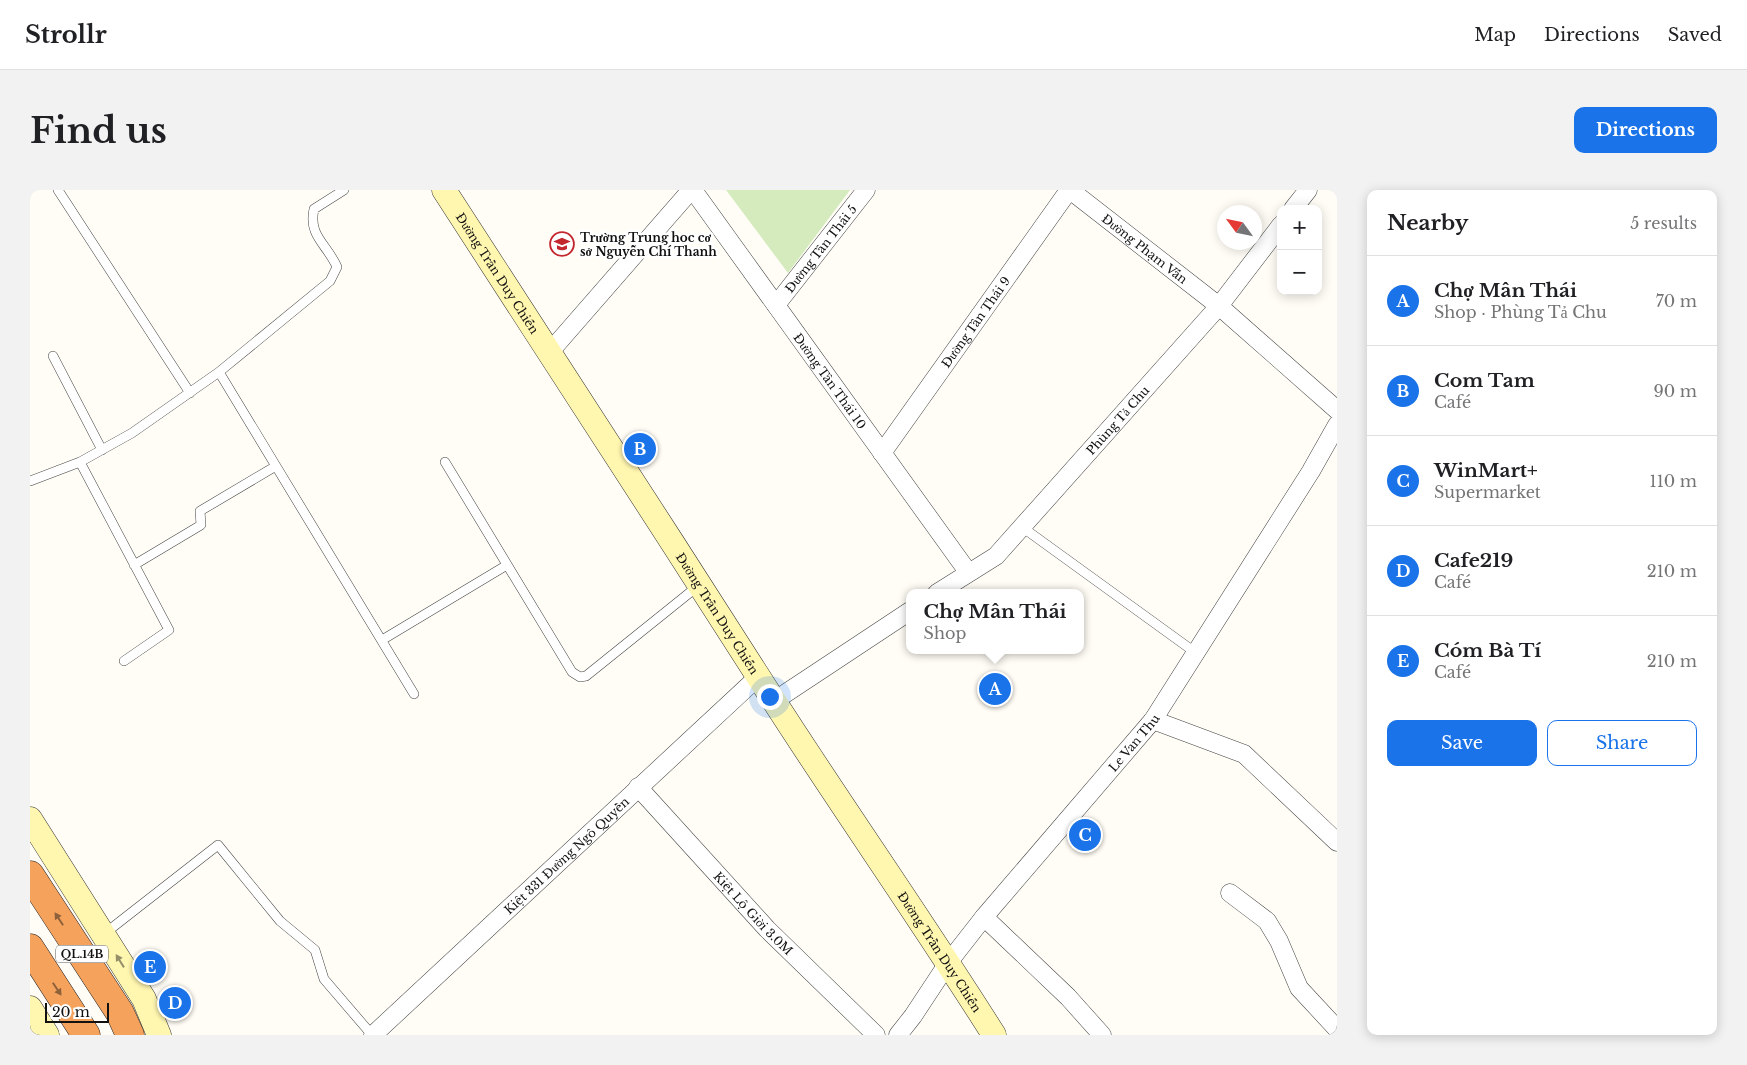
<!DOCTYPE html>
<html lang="en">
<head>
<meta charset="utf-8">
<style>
  :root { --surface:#fff; --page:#f2f2f2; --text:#202124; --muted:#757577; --line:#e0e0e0; --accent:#1a73e8 }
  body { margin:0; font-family:"Libre Baskerville",serif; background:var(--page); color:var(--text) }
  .controls { position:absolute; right:15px; top:15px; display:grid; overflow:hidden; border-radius:10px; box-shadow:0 2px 12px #0003 }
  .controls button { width:45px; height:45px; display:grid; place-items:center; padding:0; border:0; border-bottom:1px solid var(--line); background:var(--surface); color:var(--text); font:25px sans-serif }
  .compass { position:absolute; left:1187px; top:15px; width:45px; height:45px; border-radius:50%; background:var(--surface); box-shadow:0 2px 12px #0003; rotate:303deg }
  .scale { position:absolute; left:15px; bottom:12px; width:64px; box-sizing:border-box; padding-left:5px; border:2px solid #111; border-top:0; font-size:14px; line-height:18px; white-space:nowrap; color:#111; -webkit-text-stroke:4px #fff; paint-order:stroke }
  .you { position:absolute; left:739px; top:506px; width:18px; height:18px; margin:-12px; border:4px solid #fff; border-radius:50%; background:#1a73e8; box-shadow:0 0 0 8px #1a73e833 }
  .badge { display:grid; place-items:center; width:32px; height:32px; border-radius:50%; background:var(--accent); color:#fff; font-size:16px; font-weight:700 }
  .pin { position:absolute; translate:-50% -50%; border:2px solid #fff; box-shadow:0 1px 5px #0006 }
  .popup { position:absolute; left:876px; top:399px; width:178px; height:65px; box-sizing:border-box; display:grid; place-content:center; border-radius:10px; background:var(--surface); filter:drop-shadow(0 1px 4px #0005); font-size:16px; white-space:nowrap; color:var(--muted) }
  .popup b { font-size:19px; color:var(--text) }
  .popup::after { content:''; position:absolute; left:50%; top:100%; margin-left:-10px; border:10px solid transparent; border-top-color:var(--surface) }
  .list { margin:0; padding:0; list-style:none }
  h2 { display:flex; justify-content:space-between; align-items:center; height:65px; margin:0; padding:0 20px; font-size:21px }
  h2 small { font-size:16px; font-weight:400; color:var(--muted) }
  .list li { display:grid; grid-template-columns:32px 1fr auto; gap:15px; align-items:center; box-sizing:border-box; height:90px; padding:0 20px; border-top:1px solid var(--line) }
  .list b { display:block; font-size:19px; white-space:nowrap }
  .list p { margin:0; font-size:16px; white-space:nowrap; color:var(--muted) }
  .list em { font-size:16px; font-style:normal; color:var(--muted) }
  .actions { display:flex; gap:10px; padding:15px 20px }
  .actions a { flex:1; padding:11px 0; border:1px solid var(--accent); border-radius:10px; text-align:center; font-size:18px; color:var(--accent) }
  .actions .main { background:var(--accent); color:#fff }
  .map { position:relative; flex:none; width:1307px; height:845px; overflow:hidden; border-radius:10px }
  header { display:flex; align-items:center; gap:30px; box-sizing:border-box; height:70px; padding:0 25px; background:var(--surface); border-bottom:1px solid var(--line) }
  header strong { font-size:24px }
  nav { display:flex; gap:28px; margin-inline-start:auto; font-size:18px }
  .intro { display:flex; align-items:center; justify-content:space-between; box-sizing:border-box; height:120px; padding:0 30px }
  h1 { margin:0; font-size:35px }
  .button { padding:12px 22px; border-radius:10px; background:var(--accent); color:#fff; font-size:18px; font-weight:700 }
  main { display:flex; gap:30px; padding:0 30px }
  aside { flex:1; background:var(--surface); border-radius:10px; box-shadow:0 2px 12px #0003 }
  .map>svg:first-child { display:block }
  .park { fill:#d5ebbd }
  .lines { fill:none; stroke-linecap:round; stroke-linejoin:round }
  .lane-casing { stroke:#444; stroke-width:10 }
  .street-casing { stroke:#444; stroke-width:19 }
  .secondary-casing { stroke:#333; stroke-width:25 }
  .highway-casing { stroke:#222; stroke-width:29 }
  .lane { stroke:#fff; stroke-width:9 }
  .street { stroke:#fff; stroke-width:18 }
  .secondary { stroke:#fff6b0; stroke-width:24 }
  .highway { stroke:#f5a25d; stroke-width:28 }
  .oneway { fill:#8e613b }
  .oneway2 { fill:#948f68 }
  .labels { text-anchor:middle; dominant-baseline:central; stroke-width:5; stroke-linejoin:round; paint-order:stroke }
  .shield { fill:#fff; stroke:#585858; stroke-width:1 }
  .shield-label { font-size:11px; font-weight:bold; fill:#111 }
  .poi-label { font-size:12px; font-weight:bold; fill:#111; stroke:#fff; text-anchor:start }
  .street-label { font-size:12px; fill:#111; stroke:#fff }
</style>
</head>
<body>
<header>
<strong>Strollr</strong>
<nav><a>Map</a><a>Directions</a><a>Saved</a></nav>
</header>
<div class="intro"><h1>Find us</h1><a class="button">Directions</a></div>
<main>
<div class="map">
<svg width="1307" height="845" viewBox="0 0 1307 845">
  <rect width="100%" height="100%" fill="#fffdf5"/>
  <!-- park -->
  <path class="park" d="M696 0H820L758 83Z"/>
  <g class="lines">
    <!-- lane casing -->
    <g class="lane-casing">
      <path id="lane" d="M28 0 160 203
        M23 166 72 260
        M189 182 384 504
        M50 272 139 440 94 471
        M415 272 542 482 550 487 556 486 668 396
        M0 291 50 272 102 243 189 182 300 91 307 77C297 54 278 46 284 19L314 0
        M992 337 1166 463
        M104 375 171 335 170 321 246 276
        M352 450 477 375
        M74 744 188 655 250 731 285 760 294 789 342 845"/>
    </g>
    <!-- street casing -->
    <g class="street-casing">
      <g id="street">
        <path id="s1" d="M663 0 938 382"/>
        <path id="s2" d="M1040 0 1189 116 1307 220"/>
        <path d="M1263 19 1278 0"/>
        <path id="s3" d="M746 115 836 0"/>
        <path d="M518 164 661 0"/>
        <path id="s4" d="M852 263 1039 0"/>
        <path id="s5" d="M907 403 966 366 1189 116 1251 35"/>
        <path d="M744 511 880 421"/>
        <path d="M1123 530 1214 564 1307 652"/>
        <path id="s6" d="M608 597 737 739 846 845"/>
        <path d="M1200 703 1237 731 1249 751 1269 798 1307 839"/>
        <path d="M954 727 1038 807 1072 845"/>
        <path id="s7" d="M343 845 729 486"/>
        <path id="s8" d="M868 845 883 826 918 773 954 727 1123 530 1281 281 1307 235"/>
      </g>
    </g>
    <!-- secondary casing -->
    <g class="secondary-casing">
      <g id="secondary">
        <path id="s9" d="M414 0C524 170 635 340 744 511 816 623 893 732 964 845"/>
        <path d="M0 629 114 809 129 845"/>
        <path d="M0 818 17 845"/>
      </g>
    </g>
    <!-- highway casing -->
    <g class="highway-casing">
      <path id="highway" d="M0 685 90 823 100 845
        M0 758 56 845"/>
    </g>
    <!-- lane -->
    <use href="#lane" class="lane"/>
    <!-- street -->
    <use href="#street" class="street"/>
    <!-- secondary -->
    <use href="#secondary" class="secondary"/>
    <!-- highway -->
    <use href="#highway" class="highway"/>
  </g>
  <!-- one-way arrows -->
  <defs><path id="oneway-solid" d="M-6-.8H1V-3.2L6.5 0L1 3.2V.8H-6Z" transform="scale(1.25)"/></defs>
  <g class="oneway">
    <use href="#oneway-solid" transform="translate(29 729) rotate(-123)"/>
    <use href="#oneway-solid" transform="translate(27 799) rotate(56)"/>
  </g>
  <use class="oneway2" href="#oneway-solid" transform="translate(90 771) rotate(-122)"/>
  <!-- icons -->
  <defs>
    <g id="school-ring" transform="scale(1.25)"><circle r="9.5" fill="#fff" stroke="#c4262e" stroke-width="1.5"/><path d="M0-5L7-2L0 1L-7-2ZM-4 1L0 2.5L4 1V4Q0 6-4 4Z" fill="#c4262e"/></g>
  </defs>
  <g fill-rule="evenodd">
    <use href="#school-ring" x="532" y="54"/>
  </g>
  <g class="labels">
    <!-- shield labels -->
    <rect class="shield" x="26" y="755.5" width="52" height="17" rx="4"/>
    <g class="shield-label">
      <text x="52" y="764">QL.14B</text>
    </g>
    <!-- poi labels -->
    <g class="poi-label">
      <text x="550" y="47">Trường Trung học cơ<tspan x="550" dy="14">sở Nguyễn Chí Thanh</tspan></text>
    </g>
    <!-- street labels -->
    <g class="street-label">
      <text stroke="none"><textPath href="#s3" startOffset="72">Đường Tân Thái 5</textPath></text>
      <text stroke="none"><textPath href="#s2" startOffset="95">Đường Phạm Vấn</textPath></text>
      <text stroke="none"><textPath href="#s9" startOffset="99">Đường Trần Duy Chiến</textPath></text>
      <text stroke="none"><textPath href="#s4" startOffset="161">Đường Tân Thái 9</textPath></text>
      <text stroke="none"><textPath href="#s1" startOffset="235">Đường Tân Thái 10</textPath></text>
      <text stroke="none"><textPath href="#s5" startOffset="252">Phùng Tả Chu</textPath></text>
      <text stroke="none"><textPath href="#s9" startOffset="504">Đường Trần Duy Chiến</textPath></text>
      <text stroke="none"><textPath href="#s8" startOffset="376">Le Van Thu</textPath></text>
      <text stroke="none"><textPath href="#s7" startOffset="264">Kiệt 331 Đường Ngô Quyền</textPath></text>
      <text stroke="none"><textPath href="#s6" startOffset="171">Kiệt Lộ Giời 3.0M</textPath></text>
      <text stroke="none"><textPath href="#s9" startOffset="909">Đường Trần Duy Chiến</textPath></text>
    </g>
  </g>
</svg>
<div class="controls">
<button>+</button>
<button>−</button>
</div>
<svg class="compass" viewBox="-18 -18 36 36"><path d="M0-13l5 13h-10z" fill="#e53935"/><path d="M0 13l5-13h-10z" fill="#757577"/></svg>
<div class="scale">20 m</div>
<div class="you"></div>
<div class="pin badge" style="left:965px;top:499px">A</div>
<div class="popup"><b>Chợ Mân Thái</b>Shop</div>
<div class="pin badge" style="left:610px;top:259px">B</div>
<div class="pin badge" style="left:1055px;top:645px">C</div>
<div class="pin badge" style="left:145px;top:813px">D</div>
<div class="pin badge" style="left:120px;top:777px">E</div>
</div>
<aside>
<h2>Nearby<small>5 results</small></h2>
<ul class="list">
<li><span class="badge">A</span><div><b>Chợ Mân Thái</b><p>Shop · Phùng Tả Chu</p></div><em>70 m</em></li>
<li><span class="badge">B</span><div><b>Com Tam</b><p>Café</p></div><em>90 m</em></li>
<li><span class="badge">C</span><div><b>WinMart+</b><p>Supermarket</p></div><em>110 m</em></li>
<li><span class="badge">D</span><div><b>Cafe219</b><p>Café</p></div><em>210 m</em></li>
<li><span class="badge">E</span><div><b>Cóm Bà Tí</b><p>Café</p></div><em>210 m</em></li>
</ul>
<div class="actions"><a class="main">Save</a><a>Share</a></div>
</aside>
</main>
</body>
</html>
